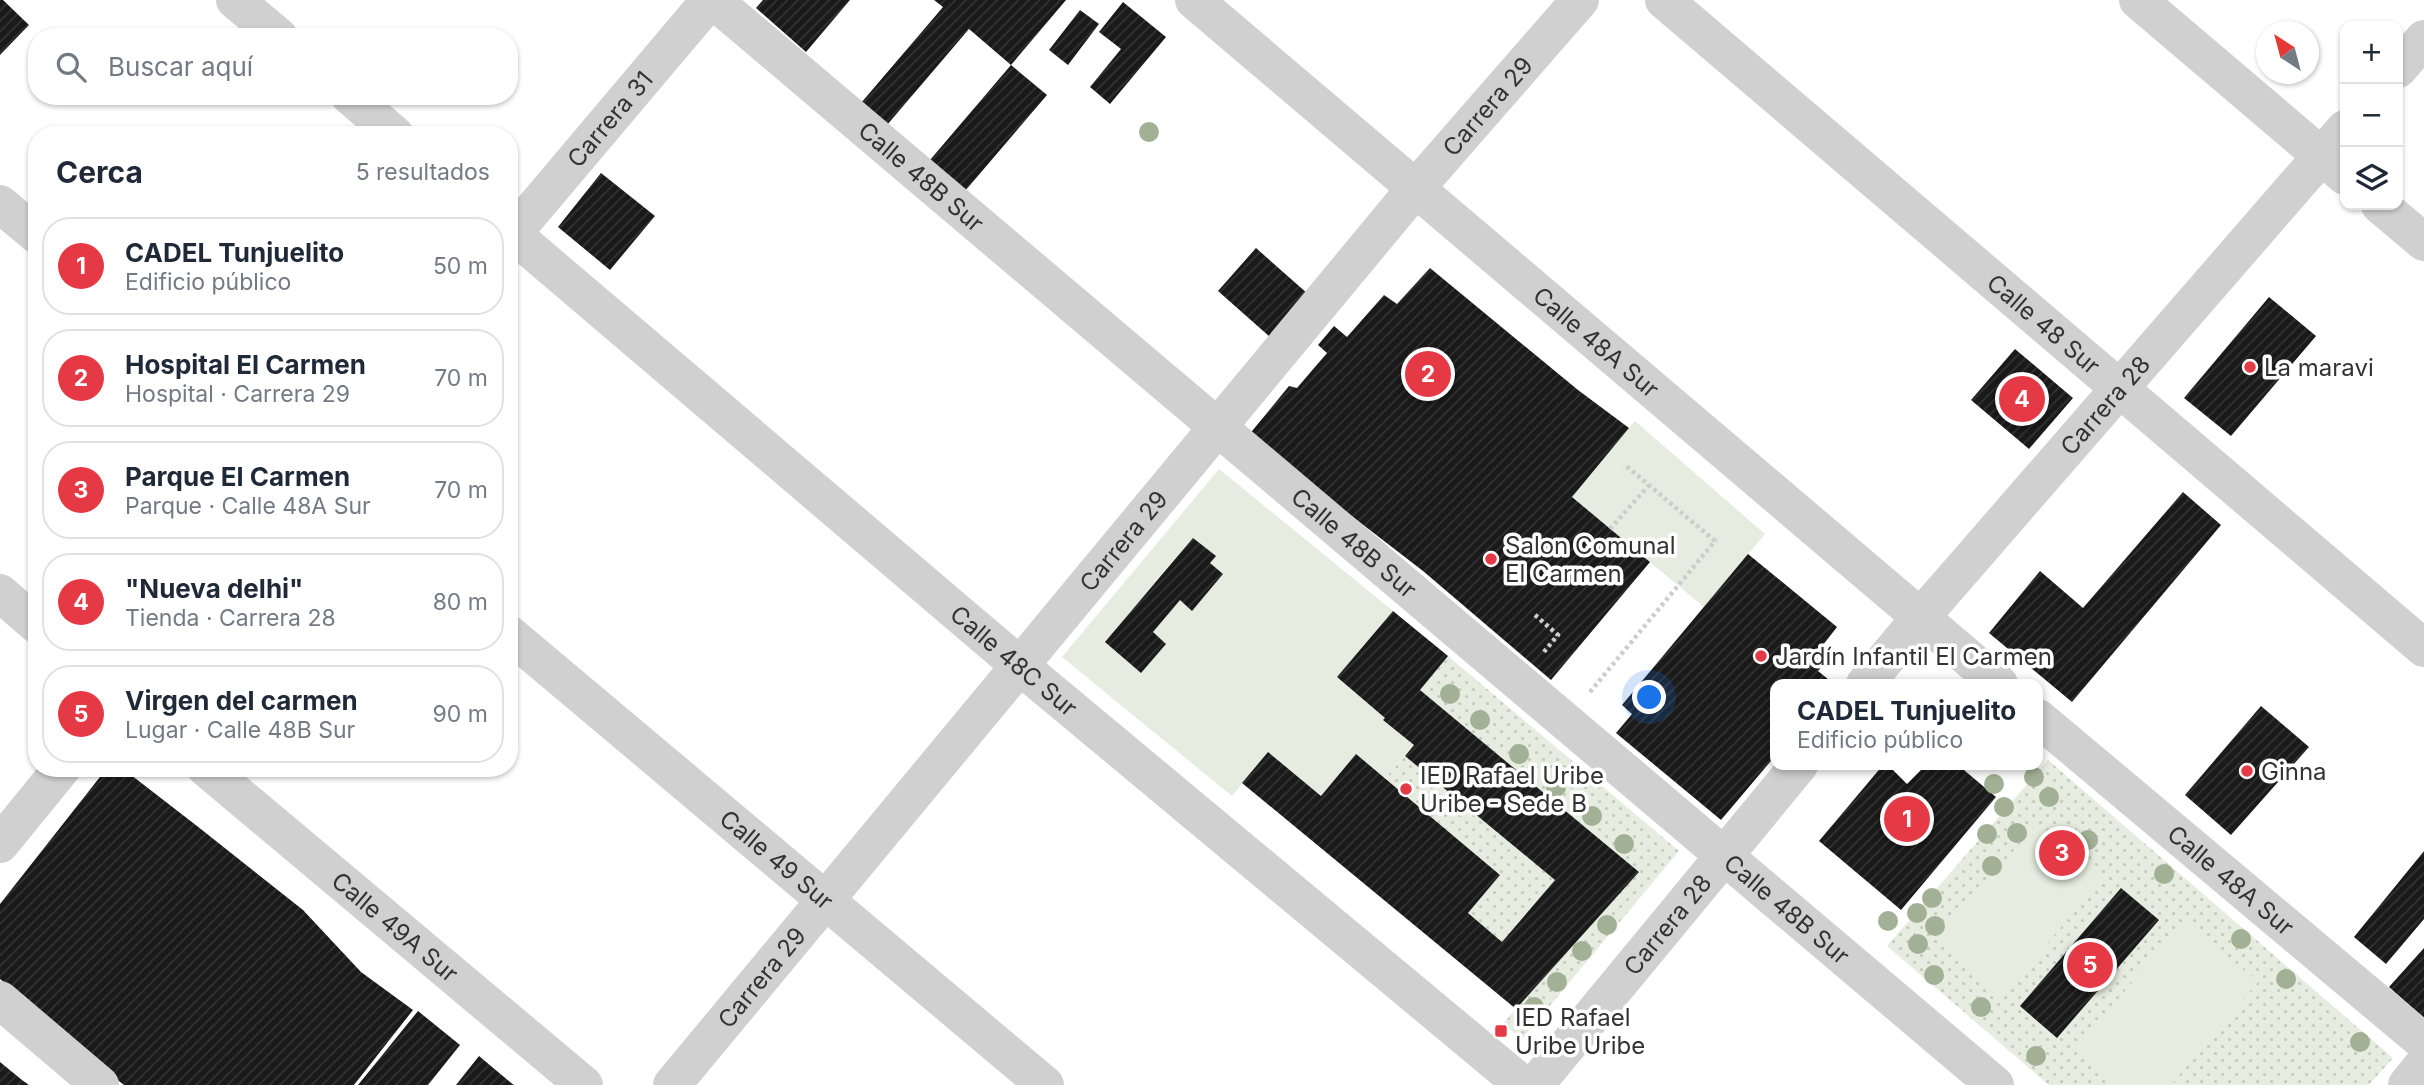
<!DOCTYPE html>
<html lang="es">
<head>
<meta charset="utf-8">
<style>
  :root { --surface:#fff; --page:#f6f6f7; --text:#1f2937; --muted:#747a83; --line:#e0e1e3; --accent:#e63946 }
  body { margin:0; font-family:Inter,sans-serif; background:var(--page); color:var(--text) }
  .controls { position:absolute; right:21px; top:21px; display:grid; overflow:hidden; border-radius:14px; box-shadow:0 2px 5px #0004 }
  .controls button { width:63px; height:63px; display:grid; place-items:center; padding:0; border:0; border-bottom:2px solid var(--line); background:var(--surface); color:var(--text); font:35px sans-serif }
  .compass { position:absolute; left:2256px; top:21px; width:63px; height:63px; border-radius:50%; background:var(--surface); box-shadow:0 2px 5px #0004; rotate:324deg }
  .you { position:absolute; left:1650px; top:698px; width:24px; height:24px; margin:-18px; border:5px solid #fff; border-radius:50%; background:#1a73e8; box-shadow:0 0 0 10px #1a73e833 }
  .badge { display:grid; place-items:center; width:46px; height:46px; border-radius:50%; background:var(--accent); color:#fff; font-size:23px; font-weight:700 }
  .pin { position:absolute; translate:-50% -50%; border:4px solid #fff; box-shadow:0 2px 7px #0006 }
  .popup { position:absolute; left:1770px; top:679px; width:273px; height:91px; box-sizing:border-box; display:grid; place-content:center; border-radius:14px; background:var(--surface); filter:drop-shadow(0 2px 5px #0005); font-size:23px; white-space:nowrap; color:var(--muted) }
  .popup b { font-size:26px; color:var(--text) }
  .popup::after { content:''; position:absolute; left:50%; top:100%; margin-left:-14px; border:14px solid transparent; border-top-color:var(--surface) }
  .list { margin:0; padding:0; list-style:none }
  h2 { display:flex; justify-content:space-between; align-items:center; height:91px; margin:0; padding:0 28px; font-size:30px }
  h2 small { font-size:23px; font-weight:400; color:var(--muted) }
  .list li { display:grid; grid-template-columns:46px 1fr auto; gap:21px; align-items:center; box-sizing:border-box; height:98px; margin:0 14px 14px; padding:0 14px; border:2px solid var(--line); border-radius:28px }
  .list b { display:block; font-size:26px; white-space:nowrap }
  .list p { margin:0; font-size:23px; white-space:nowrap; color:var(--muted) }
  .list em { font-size:23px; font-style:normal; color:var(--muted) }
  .icon { flex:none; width:38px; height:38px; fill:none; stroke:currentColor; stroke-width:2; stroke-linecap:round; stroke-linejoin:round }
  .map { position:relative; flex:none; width:2424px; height:1085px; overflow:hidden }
  .search { position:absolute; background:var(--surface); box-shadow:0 2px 5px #0004; left:28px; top:28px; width:490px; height:77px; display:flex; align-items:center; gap:18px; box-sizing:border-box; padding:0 24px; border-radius:28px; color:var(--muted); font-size:26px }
  .panel { position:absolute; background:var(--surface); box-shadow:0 2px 5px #0004; left:28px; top:126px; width:490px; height:651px; border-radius:28px }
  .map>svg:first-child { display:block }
  .grass { fill:url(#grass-dots) }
  .pitch { fill:#e6ecdf }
  .building { fill:url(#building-hatch) }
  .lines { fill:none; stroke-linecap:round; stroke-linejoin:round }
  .path { stroke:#cdcdcd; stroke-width:4.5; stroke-dasharray:3.5 3.5; stroke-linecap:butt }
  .minor { stroke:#d0d0d0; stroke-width:38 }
  .tree { fill:#a2b095 }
  .poi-dot { fill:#e63946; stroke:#fff; stroke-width:2.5 }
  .labels { text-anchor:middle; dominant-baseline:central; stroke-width:7; stroke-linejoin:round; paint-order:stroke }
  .street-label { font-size:24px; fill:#333; stroke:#fff }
  .poi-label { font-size:24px; fill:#333; stroke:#fff; text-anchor:start }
</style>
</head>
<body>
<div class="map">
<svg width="2424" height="1085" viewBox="0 0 2424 1085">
  <defs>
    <pattern id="grass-dots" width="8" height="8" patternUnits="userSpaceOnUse" patternTransform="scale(1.75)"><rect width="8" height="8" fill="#e6ecdf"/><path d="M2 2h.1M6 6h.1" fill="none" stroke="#c6cbc0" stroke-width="1.8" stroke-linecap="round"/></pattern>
    <pattern id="building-hatch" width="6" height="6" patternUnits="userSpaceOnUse" patternTransform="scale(1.75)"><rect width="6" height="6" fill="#1a1a1a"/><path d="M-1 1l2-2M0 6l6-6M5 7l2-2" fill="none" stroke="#333"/></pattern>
  </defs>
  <rect width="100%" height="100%" fill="#fff"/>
  <!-- grass -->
  <path class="grass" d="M1448 656 1679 851 1522 1039 1503 1024 1543 976 1639 872 1420 690Z
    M1405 756 1555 880 1502 942 1468 913 1500 875 1385 778Z
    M2048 760 2393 1058 2369 1085H2049L1887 946Z"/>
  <!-- pitch -->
  <path class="pitch" d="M1635 421 1765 534 1704 607 1572 497Z
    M1219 469 1393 611 1337 677 1385 718 1383 720 1414 745 1385 778 1356 755 1321 796 1268 752 1232 796 1062 657Z
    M2038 823 2103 879 2001 996 1936 939Z
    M2185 920 2258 982 2171 1085H2119L2076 1049Z"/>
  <!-- building -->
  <path class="building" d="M0 0H3L29 25 0 55Z
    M763 0H850L806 52 756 8Z
    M934 0H1066L1011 65 969 29 887 125 861 103 943 7Z
    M1123 2 1166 37 1110 104 1090 87 1121 49 1099 32Z
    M1080 10 1099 24 1068 65 1049 50Z
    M1011 65 1047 95 965 191 930 160Z
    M601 173 655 216 610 270 558 227Z
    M1256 248 1308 294 1270 337 1218 291Z
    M1430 268 1578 390 1629 428 1572 497 1650 562 1551 680 1423 571 1248 436 1289 386 1297 388 1327 353 1318 345 1334 326 1347 337 1384 295 1397 304Z
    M2269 297 2316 336 2231 436 2184 398Z
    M2015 349 2073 398 2029 449 1971 400Z
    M2183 492 2221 525 2072 702 1989 633 2040 571 2083 608Z
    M1193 538 1216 556 1210 563 1223 574 1192 611 1180 600 1153 632 1166 644 1141 673 1105 642Z
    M1748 554 1837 627 1823 645 1833 654 1818 671 1834 684H1776V755L1721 820 1616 733 1632 714 1622 705Z
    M1393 611 1448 656 1420 690 1639 872 1516 1009 1242 783 1268 752 1321 796 1356 754 1500 875 1468 913 1502 942 1555 880 1405 756 1414 745 1383 720 1385 718 1337 677Z
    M2261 706 2309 747 2231 835 2185 795Z
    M1883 765H1958L1996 797 1901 910 1819 841Z
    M107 768H122L197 826 303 910 361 972 413 1010 354 1085H124L37 1017 17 992 0 979V904Z
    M2424 851V919L2386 964 2354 937Z
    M2121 888 2159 920 2057 1038 2020 1006Z
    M2424 948V1018L2389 987Z
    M418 1011 460 1045 428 1085H358Z
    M479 1056 510 1082 514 1085H456Z
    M0 1062 22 1080 29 1085H0Z"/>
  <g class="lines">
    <!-- path -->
    <path class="path" d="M1610 529 1649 485
      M1535 615 1558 635 1543 653
      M1590 692 1715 541 1624 464"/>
    <!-- minor -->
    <g class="minor">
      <path d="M235 0 279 37"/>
      <path id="s1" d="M713 0 1995 1085"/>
      <path id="s2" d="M1194 0 1999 684"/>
      <path id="s3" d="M1664 0 2424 648"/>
      <path d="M2138 0 2345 176"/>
      <path d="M2398 69 2424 39"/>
      <path d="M350 96 395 135"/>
      <path d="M0 204 37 235"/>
      <path d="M2380 205 2424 242"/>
      <path id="s4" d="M509 231 1020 666 1523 1085"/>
      <path id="s5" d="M509 238 710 0"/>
      <path d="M0 593 37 625"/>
      <path id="s6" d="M509 634 1045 1085"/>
      <path id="s7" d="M1865 684 1920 618 2345 129"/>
      <path id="s8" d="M2038 718 2424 1042"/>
      <path id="s9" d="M206 768 584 1085"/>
      <path d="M0 844 62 768"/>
      <path d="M0 1000 100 1085"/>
      <path id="s10" d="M672 1085 1415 189 1580 0"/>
      <path id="s11" d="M1535 1085 1799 765"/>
      <path d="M2407 1085 2424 1064"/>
    </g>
  </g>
  <!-- trees -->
  <g class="tree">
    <circle cx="1149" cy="132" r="10"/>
    <circle cx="1450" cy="694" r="10"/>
    <circle cx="1480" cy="720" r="10"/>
    <circle cx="1519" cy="754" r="10"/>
    <circle cx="2034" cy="777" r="10"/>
    <circle cx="1994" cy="784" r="10"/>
    <circle cx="1556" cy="787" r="10"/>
    <circle cx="2049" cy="797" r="10"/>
    <circle cx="2004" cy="807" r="10"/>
    <circle cx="1592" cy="816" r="10"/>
    <circle cx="2017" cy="833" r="10"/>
    <circle cx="1987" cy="834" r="10"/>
    <circle cx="2088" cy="840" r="10"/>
    <circle cx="1624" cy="844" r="10"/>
    <circle cx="1992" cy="866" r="10"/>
    <circle cx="2164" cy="874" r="10"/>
    <circle cx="1932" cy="898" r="10"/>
    <circle cx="1917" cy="913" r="10"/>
    <circle cx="1888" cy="921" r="10"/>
    <circle cx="1607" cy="925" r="10"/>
    <circle cx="1935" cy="926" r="10"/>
    <circle cx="2241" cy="939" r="10"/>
    <circle cx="1918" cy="944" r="10"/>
    <circle cx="1582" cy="951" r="10"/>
    <circle cx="1934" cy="975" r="10"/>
    <circle cx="2286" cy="979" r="10"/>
    <circle cx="1557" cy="982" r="10"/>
    <circle cx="1534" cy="1007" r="10"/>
    <circle cx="1981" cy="1007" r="10"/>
    <circle cx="2360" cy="1042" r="10"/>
    <circle cx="2036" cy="1056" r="10"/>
  </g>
  <!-- markers -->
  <g class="poi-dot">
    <circle cx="2250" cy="367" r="7"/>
    <circle cx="1491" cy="559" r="7"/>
    <circle cx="1761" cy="656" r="7"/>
    <circle cx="2247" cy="771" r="7"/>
    <circle cx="1406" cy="789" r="7"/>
    <rect x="1494" y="1024" width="14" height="14" rx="3.5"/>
  </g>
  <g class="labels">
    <!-- street labels -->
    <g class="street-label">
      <text stroke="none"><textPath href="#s10" startOffset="1274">Carrera 29</textPath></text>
      <text stroke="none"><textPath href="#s5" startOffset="156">Carrera 31</textPath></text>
      <text stroke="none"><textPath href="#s1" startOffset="273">Calle 48B Sur</textPath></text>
      <text stroke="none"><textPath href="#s3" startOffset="499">Calle 48 Sur</textPath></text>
      <text stroke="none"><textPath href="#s2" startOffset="528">Calle 48A Sur</textPath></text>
      <text stroke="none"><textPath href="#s7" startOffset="368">Carrera 28</textPath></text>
      <text stroke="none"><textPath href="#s10" startOffset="707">Carrera 29</textPath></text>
      <text stroke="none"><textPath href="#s1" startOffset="840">Calle 48B Sur</textPath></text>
      <text stroke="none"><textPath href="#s4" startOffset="663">Calle 48C Sur</textPath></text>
      <text stroke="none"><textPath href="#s6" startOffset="350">Calle 49 Sur</textPath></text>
      <text stroke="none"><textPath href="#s8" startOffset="252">Calle 48A Sur</textPath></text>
      <text stroke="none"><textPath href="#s1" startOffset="1407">Calle 48B Sur</textPath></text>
      <text stroke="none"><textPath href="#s11" startOffset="208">Carrera 28</textPath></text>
      <text stroke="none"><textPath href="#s9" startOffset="247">Calle 49A Sur</textPath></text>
      <text stroke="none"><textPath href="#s10" startOffset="140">Carrera 29</textPath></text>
    </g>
    <!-- poi labels -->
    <g class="poi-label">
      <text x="2264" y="367">La maravi</text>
      <text x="1505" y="545">Salon Comunal<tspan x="1505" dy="28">El Carmen</tspan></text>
      <text x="1775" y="656">Jardín Infantil El Carmen</text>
      <text x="2261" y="771">Ginna</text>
      <text x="1420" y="775">IED Rafael Uribe<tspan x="1420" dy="28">Uribe - Sede B</tspan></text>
      <text x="1515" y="1017">IED Rafael<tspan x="1515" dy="28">Uribe Uribe</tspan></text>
    </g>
  </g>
</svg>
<div class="controls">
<button>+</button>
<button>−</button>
<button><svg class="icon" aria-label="layers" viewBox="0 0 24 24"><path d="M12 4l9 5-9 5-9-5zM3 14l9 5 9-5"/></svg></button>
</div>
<svg class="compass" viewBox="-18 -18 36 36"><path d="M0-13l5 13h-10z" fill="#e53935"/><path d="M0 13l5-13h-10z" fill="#747a83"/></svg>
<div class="you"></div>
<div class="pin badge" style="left:1907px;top:819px">1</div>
<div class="popup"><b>CADEL Tunjuelito</b>Edificio público</div>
<div class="pin badge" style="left:1428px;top:374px">2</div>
<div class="pin badge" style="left:2062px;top:853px">3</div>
<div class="pin badge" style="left:2022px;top:399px">4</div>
<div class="pin badge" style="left:2090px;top:965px">5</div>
<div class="search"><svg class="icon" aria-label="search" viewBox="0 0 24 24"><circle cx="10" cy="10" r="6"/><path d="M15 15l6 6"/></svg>Buscar aquí</div>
<section class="panel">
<h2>Cerca<small>5 resultados</small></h2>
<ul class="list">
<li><span class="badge">1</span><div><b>CADEL Tunjuelito</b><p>Edificio público</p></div><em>50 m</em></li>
<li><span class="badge">2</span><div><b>Hospital El Carmen</b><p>Hospital · Carrera 29</p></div><em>70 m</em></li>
<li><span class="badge">3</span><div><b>Parque El Carmen</b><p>Parque · Calle 48A Sur</p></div><em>70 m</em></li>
<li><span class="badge">4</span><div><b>&quot;Nueva delhi&quot;</b><p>Tienda · Carrera 28</p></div><em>80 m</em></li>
<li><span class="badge">5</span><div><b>Virgen del carmen</b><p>Lugar · Calle 48B Sur</p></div><em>90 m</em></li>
</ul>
</section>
</div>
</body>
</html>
